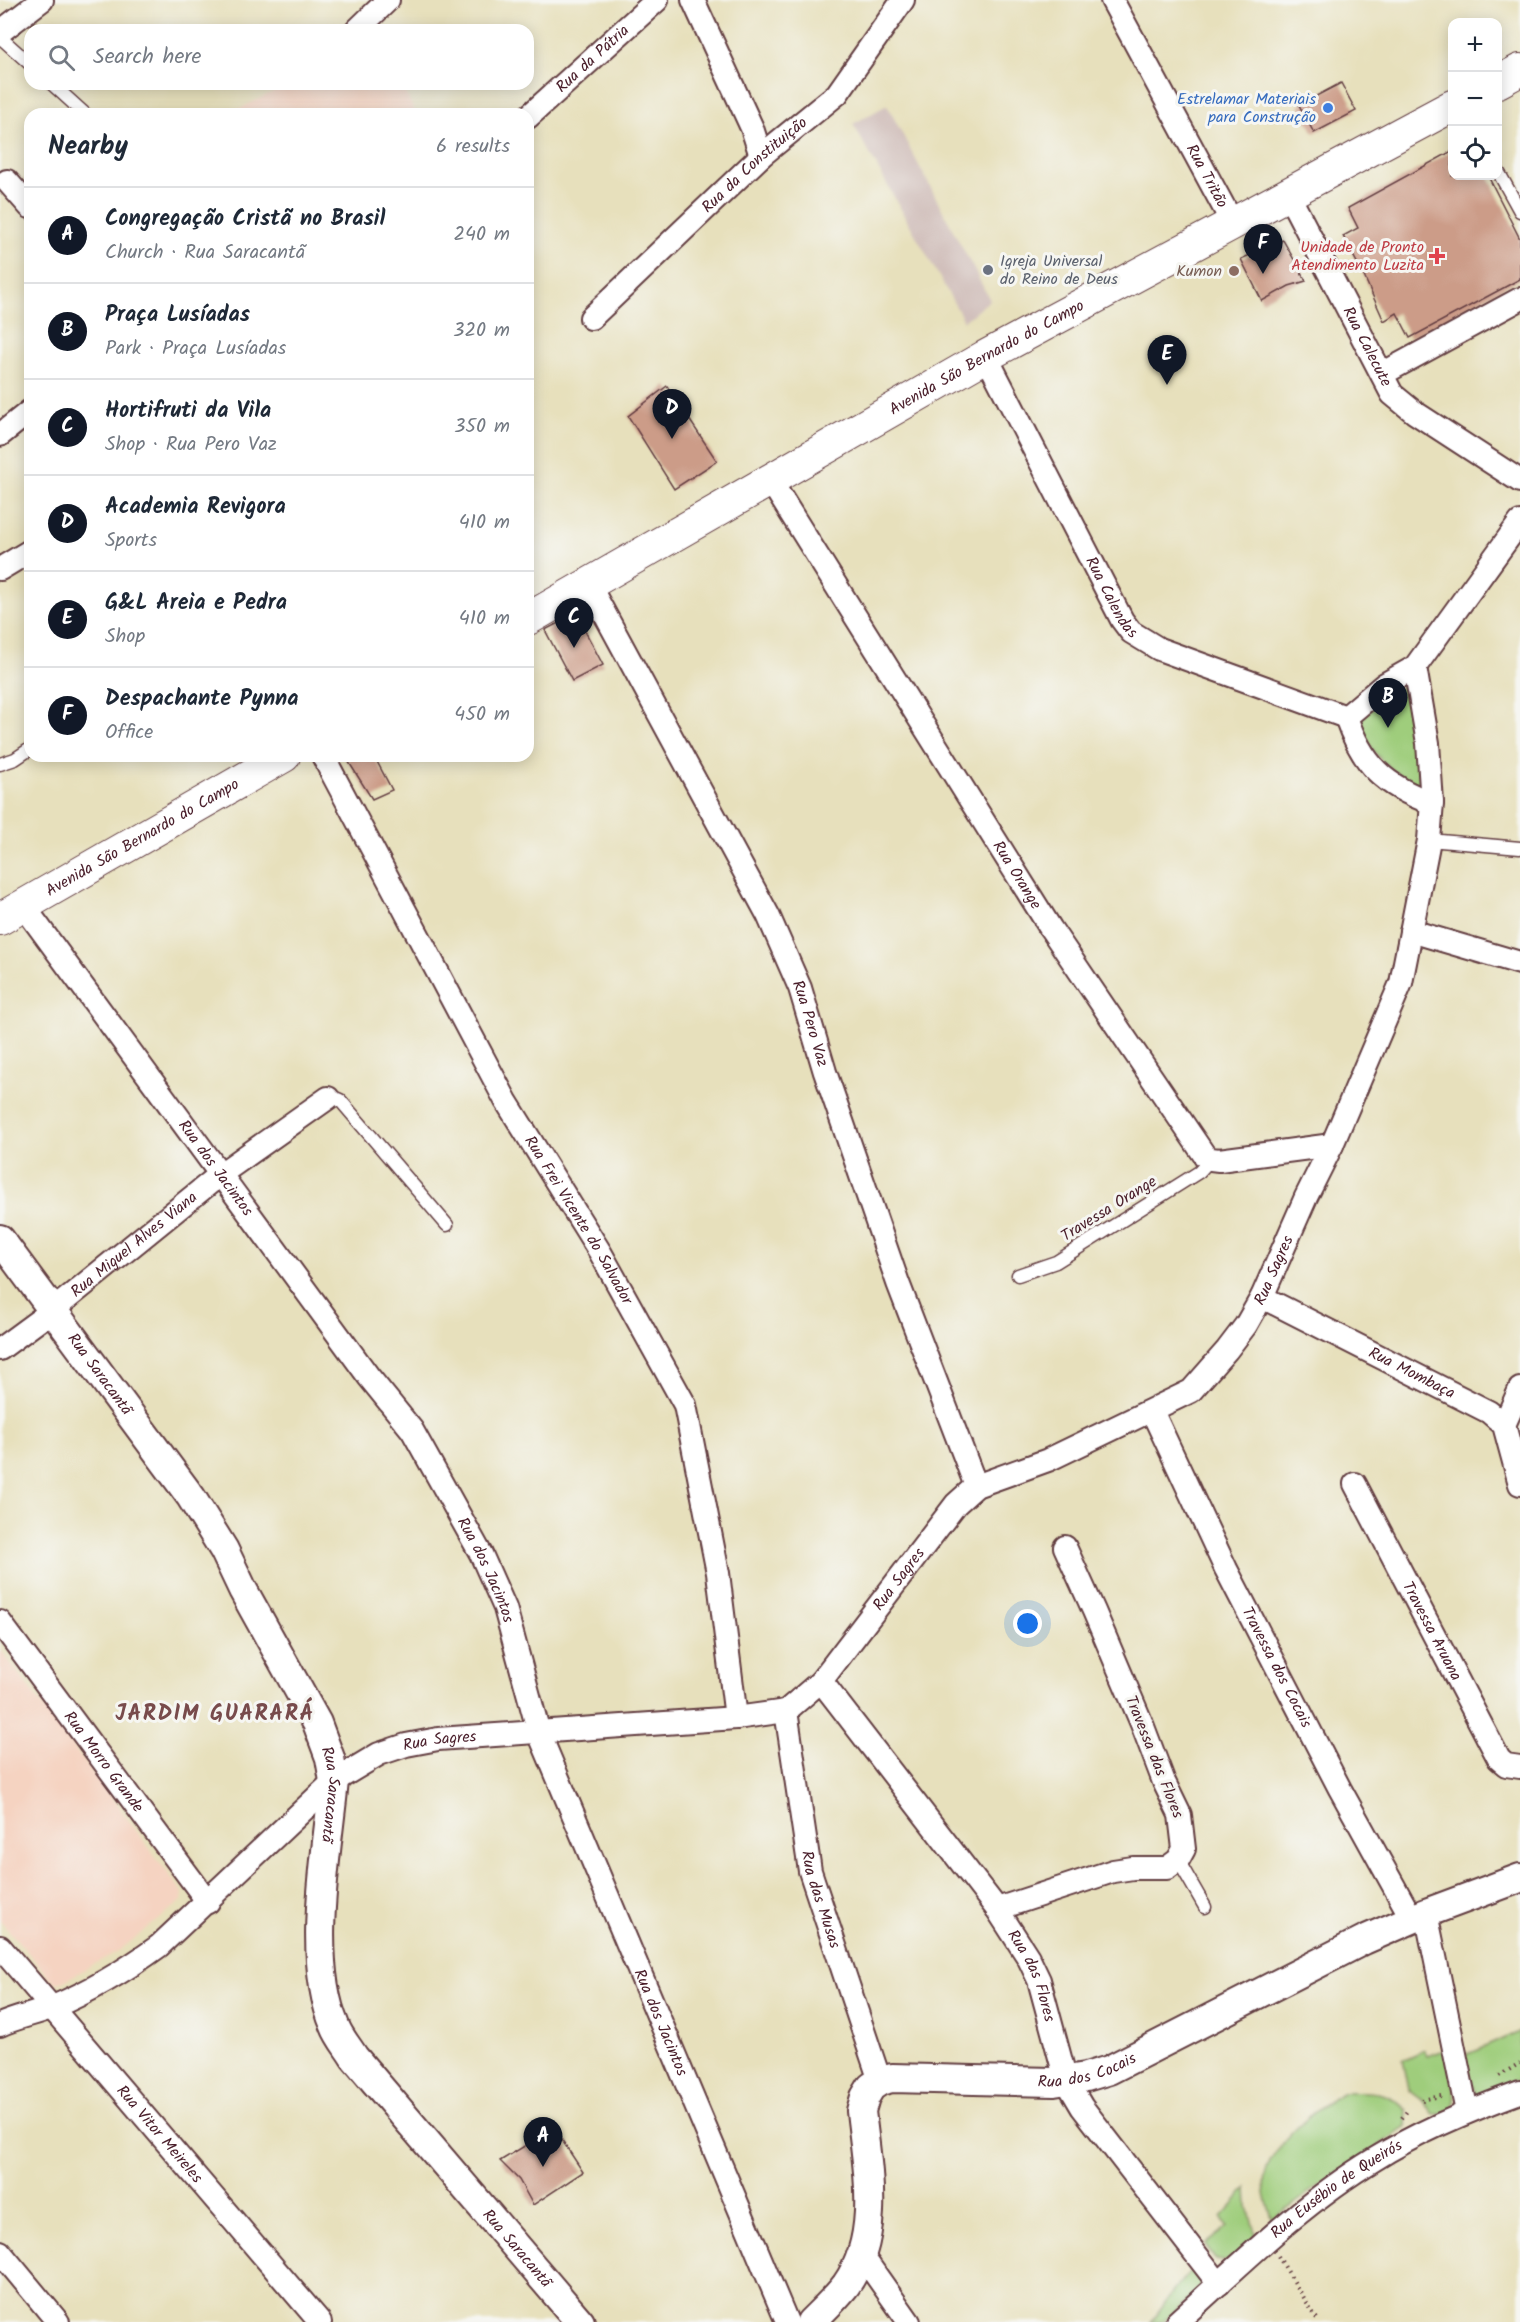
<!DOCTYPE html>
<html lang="en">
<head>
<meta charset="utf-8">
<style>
  :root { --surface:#fff; --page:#f6f6f7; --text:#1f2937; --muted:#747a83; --line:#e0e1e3; --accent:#111827 }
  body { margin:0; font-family:Kalam,sans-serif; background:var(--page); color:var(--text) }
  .controls { position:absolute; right:18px; top:18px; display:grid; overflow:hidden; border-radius:12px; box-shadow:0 3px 15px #0003 }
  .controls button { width:54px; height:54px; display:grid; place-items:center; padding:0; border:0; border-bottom:2px solid var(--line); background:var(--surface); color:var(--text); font:30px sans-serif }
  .you { position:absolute; left:1028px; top:1624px; width:21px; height:21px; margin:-15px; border:4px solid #fff; border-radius:50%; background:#1a73e8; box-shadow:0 0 0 9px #1a73e833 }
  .badge { display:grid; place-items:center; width:39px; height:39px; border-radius:50%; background:var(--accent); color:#fff; font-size:20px; font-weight:700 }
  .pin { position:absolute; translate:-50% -50px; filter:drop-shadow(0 2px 3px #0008) }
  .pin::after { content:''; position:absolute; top:32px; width:21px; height:18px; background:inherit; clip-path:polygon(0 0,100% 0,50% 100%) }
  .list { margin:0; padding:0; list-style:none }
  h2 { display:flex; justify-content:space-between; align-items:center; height:78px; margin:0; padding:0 24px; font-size:26px }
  h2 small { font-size:20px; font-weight:400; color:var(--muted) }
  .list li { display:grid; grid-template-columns:39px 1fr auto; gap:18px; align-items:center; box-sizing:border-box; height:96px; padding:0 24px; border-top:2px solid var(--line) }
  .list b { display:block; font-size:22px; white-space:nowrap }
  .list p { margin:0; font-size:20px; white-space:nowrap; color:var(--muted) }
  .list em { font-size:20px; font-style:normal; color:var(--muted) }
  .icon { flex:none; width:33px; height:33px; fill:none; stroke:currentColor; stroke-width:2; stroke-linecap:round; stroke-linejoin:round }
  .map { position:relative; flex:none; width:1520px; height:2322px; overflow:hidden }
  .search { position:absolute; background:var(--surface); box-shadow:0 3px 15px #0003; left:24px; top:24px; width:510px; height:66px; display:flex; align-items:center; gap:15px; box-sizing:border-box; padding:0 21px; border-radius:18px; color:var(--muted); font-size:22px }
  .panel { position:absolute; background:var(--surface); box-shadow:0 3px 15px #0003; left:24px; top:108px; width:510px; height:654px; border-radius:18px }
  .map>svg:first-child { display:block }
  .built { fill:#f5d3c1 }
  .industrial { fill:#d1c0bc }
  .green { fill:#9fcd7b; stroke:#747653; stroke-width:1.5 }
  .building { fill:#cc9c88 }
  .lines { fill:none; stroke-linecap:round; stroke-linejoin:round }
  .service-casing { stroke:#623c41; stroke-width:15 }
  .minor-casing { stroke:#623c41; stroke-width:26 }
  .tertiary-casing { stroke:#623c41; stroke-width:32 }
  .secondary-casing { stroke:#623c41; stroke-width:34 }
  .path { stroke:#623c41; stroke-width:4; stroke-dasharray:1.5 4.5; stroke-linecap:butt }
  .service { stroke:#fff; stroke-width:12 }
  .minor { stroke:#fff; stroke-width:22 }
  .tertiary { stroke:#fff; stroke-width:28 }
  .secondary { stroke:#fff; stroke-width:32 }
  .shop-dot { fill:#3f7fe0; stroke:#f6f6f2; stroke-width:2 }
  .health-dot { fill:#e0444e; stroke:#f6f6f2; stroke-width:2 }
  .worship-dot { fill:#6b7280; stroke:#f6f6f2; stroke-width:2 }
  .education-dot { fill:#8d6e63; stroke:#f6f6f2; stroke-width:2 }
  .labels { text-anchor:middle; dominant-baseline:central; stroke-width:6; stroke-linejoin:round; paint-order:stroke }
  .street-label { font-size:16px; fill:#4a1f2b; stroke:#f6f6f2 }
  .shop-label { font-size:16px; fill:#366cbe; stroke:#f6f6f2; text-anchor:end }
  .health-label { font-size:16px; fill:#be3a42; stroke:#f6f6f2; text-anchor:end }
  .worship-label { font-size:16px; fill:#5b616d; stroke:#f6f6f2; text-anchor:start }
  .education-label { font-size:16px; fill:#785e54; stroke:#f6f6f2; text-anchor:end }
  .district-label { font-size:22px; font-weight:bold; letter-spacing:1.5px; fill:#784b4c; stroke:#f6f6f2 }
</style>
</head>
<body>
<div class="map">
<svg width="1520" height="2322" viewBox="0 0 1520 2322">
  <rect width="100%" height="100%" fill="#f6f6f2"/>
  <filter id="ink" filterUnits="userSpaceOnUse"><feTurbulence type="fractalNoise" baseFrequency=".0167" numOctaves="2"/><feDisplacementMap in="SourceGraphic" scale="12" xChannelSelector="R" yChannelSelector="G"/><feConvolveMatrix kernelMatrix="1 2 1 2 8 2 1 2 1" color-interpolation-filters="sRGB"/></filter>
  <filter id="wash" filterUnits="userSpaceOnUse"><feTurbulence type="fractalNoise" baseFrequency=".008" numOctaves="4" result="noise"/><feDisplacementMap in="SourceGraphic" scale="24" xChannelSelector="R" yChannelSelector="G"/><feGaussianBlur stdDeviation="1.35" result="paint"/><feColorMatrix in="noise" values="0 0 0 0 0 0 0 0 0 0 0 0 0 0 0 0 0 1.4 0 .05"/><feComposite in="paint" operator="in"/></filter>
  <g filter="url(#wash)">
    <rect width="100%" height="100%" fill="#e7e0bc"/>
    <!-- built -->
    <path class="built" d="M289 84H401L416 114H229Z
      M0 1649 183 1893 182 1901 120 1950 62 1982 55 1983 0 1921Z"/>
    <!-- industrial -->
    <path class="industrial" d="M887 105 990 300 964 321 853 124Z"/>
    <!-- green -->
    <path class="green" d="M1407 684 1417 744 1420 788C1388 770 1371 756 1358 720L1392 693Z
      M1520 2032V2079L1482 2094 1475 2093 1463 2056Z
      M1424 2050 1427 2056 1445 2050C1449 2070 1470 2118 1433 2114L1422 2100 1409 2090 1403 2060Z
      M1344 2092C1367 2091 1392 2090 1407 2111L1406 2127 1314 2189 1273 2220C1268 2206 1262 2191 1265 2175 1272 2145 1318 2106 1344 2092Z
      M1247 2188 1248 2207 1256 2236 1229 2262 1216 2260 1205 2244 1227 2227 1221 2217Z
      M1193 2269 1202 2282V2288L1163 2322H1150C1165 2305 1177 2282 1193 2269Z"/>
    <g id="blocks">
      <!-- building -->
      <path class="building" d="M1341 83 1356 111 1314 133 1299 105Z
        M1452 151V176H1488L1520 239V279L1410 338 1397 313 1384 321 1363 274 1343 236 1358 228 1348 208Z
        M1283 240 1306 281 1289 286 1262 301 1241 259Z
        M667 386 717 461 674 489 628 416Z
        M576 614 603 665 572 681 545 630Z
        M345 756H374L392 790 372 799Z
        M554 2128 583 2172 533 2205 519 2180 500 2161Z"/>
    </g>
  </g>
  <g filter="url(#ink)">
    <use href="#blocks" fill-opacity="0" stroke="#623c41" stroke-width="1.5"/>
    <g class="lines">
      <!-- service casing -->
      <g class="service-casing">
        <path id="service" d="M0 37 30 64
          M52 84 85 114
          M1499 173 1520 211
          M0 764 15 759 30 749
          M1429 840 1520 848
          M328 1098 333 1097 340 1100 447 1225
          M1018 1275 1056 1262 1199 1172 1211 1159
          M1178 1860 1205 1907"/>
      </g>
      <!-- minor casing -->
      <g class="minor-casing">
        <g id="minor">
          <path d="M693 0 752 128 761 156"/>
          <path id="s1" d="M1112 0 1233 224"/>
          <path d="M357 30 388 0"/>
          <path d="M0 32 42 0"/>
          <path id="s2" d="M528 117 657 0"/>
          <path d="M7 181 30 207"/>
          <path id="s3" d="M1288 194 1392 394 1414 412 1520 481"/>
          <path id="s4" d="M591 318 761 156 837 94 903 0"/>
          <path id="s5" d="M986 356 1122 620 1131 632 1159 649 1346 717"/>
          <path d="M1382 374 1520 299"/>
          <path d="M0 435 30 411"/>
          <path id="s6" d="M770 480 1051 929 1205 1156 1211 1159 1219 1160 1332 1145"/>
          <path d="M0 569 30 551"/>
          <path id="s7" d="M589 585 768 915 800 988 825 1072 898 1283 976 1486"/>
          <path d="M1346 717 1385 684 1415 667 1520 522"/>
          <path d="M1346 717C1362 764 1384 786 1432 803"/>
          <path id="s8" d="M323 756 506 1101 600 1252 685 1405 718 1573 736 1718"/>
          <path id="s9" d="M23 905 369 1377 412 1430 481 1554 505 1608 539 1733 787 2322"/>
          <path d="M1411 931 1520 963"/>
          <path id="s10" d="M1262 1297 1489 1412 1504 1425 1520 1484"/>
          <path id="s11" d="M0 1349 53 1310 222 1173 328 1098"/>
          <path id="s12" d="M1152 1411 1226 1569 1340 1789 1412 1919"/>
          <path d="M1504 1425 1520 1389"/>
          <path id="s13" d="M1355 1484 1499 1759 1506 1765 1520 1767"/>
          <path id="s14" d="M0 1622 208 1902"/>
          <path id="s15" d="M821 1681 997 1909 1028 1957 1039 1980 1066 2080 1082 2107 1219 2284"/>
          <path id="s16" d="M786 1711 810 1871 880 2081"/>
          <path d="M997 1909 1113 1871 1133 1868H1167L1178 1860 1184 1849 1180 1815 1164 1782 1142 1724 1094 1611 1065 1547"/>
          <path d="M1426 1913 1467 2112"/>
          <path id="s17" d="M0 1947 320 2322"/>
          <path id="s18" d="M0 2025C17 2017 36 2014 53 2007 91 1991 126 1970 159 1946L334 1781 379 1754 406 1745 438 1739 736 1718 786 1711 821 1681 956 1504 976 1486 1048 1460 1191 1391 1227 1350 1246 1325 1262 1297 1306 1197 1332 1145 1401 983 1429 840 1432 803 1428 743 1415 667"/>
          <path d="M0 2252 58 2322"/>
          <path d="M861 2254 909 2322"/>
          <path id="s19" d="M1177 2322C1240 2265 1302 2203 1375 2159 1420 2131 1470 2110 1520 2092"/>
        </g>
      </g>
      <!-- tertiary casing -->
      <g class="tertiary-casing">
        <g id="tertiary">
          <path id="s20" d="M0 1239 191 1497 224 1550 243 1590 317 1723 330 1758 334 1781C327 1853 306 1959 335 2026 339 2037 348 2047 354 2057L580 2322"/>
          <path id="s21" d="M811 2322C823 2310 836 2298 846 2285 882 2235 867 2167 861 2111L865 2097 871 2087 880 2081 892 2078 1054 2082 1086 2077 1109 2070 1364 1940 1426 1913 1520 1878"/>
        </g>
      </g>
      <!-- secondary casing -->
      <g class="secondary-casing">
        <g id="secondary">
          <path d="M1498 82 1520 70"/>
          <path id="s22" d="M528 619 986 356 1452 106"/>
          <path id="s23" d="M0 919 284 756"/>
        </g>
      </g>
      <!-- path -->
      <path class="path" d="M1499 2076 1520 2063
        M1422 2100 1445 2095
        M1402 2118 1407 2111
        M1278 2256 1319 2322"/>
      <!-- service -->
      <use href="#service" class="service"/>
      <!-- minor -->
      <use href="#minor" class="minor"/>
      <!-- tertiary -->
      <use href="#tertiary" class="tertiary"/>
      <!-- secondary -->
      <use href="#secondary" class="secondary"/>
    </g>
  </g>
  <!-- markers -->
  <circle class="shop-dot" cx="1328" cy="108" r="6"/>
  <path class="health-dot" d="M1434 247h6v6h6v6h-6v6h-6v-6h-6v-6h6z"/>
  <circle class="worship-dot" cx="988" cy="270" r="6"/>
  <circle class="education-dot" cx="1234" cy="271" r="6"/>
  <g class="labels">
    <!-- street labels -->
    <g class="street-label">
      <text stroke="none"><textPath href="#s2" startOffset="87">Rua da Pátria</textPath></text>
      <text stroke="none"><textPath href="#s4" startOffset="224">Rua da Constituição</textPath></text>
      <text stroke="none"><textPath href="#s1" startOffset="200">Rua Tritão</textPath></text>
      <text stroke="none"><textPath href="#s3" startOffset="172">Rua Calecute</textPath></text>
      <text stroke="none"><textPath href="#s22" startOffset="528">Avenida São Bernardo do Campo</textPath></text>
      <text stroke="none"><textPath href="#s5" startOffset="272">Rua Calendas</textPath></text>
      <text stroke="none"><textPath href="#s23" startOffset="164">Avenida São Bernardo do Campo</textPath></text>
      <text stroke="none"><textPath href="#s6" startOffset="466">Rua Orange</textPath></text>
      <text stroke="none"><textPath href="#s7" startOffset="492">Rua Pero Vaz</textPath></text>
      <text stroke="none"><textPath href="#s9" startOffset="326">Rua dos Jacintos</textPath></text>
      <text transform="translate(1109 1209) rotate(-32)">Travessa Orange</text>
      <text stroke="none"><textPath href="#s8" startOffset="530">Rua Frei Vicente do Salvador</textPath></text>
      <text stroke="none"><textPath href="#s11" startOffset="170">Rua Miguel Alves Viana</textPath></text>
      <text stroke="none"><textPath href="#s18" startOffset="1560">Rua Sagres</textPath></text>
      <text stroke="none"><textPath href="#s10" startOffset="168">Rua Mombaça</textPath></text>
      <text stroke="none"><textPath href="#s20" startOffset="168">Rua Saracantã</textPath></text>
      <text stroke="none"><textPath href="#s9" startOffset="812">Rua dos Jacintos</textPath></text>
      <text stroke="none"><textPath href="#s18" startOffset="1056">Rua Sagres</textPath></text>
      <text stroke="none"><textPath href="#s13" startOffset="166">Travessa Aruana</textPath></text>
      <text stroke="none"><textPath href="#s12" startOffset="285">Travessa dos Cocais</textPath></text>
      <text stroke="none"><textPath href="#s18" startOffset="534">Rua Sagres</textPath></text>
      <text transform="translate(1154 1757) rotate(68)">Travessa das Flores</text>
      <text stroke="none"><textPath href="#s14" startOffset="174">Rua Morro Grande</textPath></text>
      <text stroke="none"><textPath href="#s20" startOffset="654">Rua Saracantã</textPath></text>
      <text stroke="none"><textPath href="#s16" startOffset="192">Rua das Musas</textPath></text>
      <text stroke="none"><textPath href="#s15" startOffset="364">Rua das Flores</textPath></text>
      <text stroke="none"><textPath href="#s9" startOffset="1298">Rua dos Jacintos</textPath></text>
      <text stroke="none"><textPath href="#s21" startOffset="476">Rua dos Cocais</textPath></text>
      <text stroke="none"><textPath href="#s17" startOffset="246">Rua Vitor Meireles</textPath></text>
      <text stroke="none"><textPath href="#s19" startOffset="208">Rua Eusébio de Queirós</textPath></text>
      <text stroke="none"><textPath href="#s20" startOffset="1176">Rua Saracantã</textPath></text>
    </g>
    <!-- shop labels -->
    <g class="shop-label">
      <text x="1316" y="99">Estrelamar Materiais<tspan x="1316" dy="18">para Construção</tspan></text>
    </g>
    <!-- health labels -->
    <g class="health-label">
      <text x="1424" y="247">Unidade de Pronto<tspan x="1424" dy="18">Atendimento Luzita</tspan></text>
    </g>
    <!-- worship labels -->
    <g class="worship-label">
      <text x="1000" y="261">Igreja Universal<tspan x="1000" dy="18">do Reino de Deus</tspan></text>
    </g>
    <!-- education labels -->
    <g class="education-label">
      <text x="1222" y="271">Kumon</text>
    </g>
    <!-- district labels -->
    <g class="district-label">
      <text x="215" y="1714">JARDIM GUARARÁ</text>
    </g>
  </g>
</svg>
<div class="controls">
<button>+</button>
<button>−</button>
<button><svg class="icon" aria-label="locate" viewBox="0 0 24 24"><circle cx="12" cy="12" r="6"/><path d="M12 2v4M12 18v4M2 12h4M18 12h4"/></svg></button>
</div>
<div class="you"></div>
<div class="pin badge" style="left:543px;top:2167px">A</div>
<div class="pin badge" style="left:1388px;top:728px">B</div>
<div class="pin badge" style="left:574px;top:648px">C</div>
<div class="pin badge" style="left:672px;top:439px">D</div>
<div class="pin badge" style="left:1167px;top:385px">E</div>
<div class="pin badge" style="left:1263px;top:274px">F</div>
<div class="search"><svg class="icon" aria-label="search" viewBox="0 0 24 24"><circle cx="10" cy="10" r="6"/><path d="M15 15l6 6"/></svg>Search here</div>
<section class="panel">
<h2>Nearby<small>6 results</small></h2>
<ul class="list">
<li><span class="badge">A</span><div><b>Congregação Cristã no Brasil</b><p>Church · Rua Saracantã</p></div><em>240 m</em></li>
<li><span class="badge">B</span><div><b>Praça Lusíadas</b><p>Park · Praça Lusíadas</p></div><em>320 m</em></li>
<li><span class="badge">C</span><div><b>Hortifruti da Vila</b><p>Shop · Rua Pero Vaz</p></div><em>350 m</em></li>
<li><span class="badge">D</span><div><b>Academia Revigora</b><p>Sports</p></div><em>410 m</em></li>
<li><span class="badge">E</span><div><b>G&amp;L Areia e Pedra</b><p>Shop</p></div><em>410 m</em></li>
<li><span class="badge">F</span><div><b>Despachante Pynna</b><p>Office</p></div><em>450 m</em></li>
</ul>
</section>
</div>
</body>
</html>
